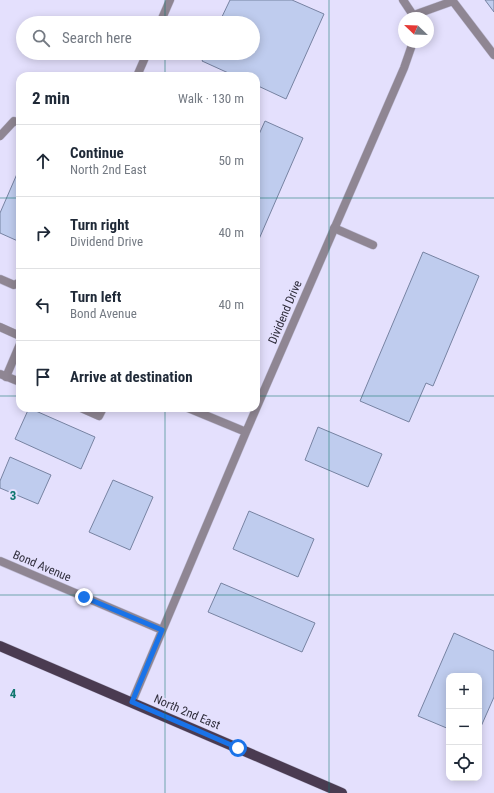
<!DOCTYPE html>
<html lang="en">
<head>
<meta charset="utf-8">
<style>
  :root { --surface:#fff; --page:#f6f6f7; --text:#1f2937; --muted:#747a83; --line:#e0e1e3 }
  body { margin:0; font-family:"Roboto Condensed",sans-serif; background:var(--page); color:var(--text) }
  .controls { position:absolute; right:12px; bottom:12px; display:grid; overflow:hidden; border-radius:8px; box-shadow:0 2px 10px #0003 }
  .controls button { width:36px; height:36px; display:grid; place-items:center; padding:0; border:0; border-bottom:1px solid var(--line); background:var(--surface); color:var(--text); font:20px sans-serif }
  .compass { position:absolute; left:398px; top:12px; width:36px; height:36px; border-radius:50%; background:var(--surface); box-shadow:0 2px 10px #0003; rotate:293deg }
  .stop { position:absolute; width:12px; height:12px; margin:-9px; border:3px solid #1a73e8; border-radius:50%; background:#fff }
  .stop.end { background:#1a73e8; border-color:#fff; box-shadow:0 1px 4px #0008 }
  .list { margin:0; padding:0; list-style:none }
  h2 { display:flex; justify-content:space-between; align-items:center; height:52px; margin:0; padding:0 16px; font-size:17px }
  h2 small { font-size:13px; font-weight:400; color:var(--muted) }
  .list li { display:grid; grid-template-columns:26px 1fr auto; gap:12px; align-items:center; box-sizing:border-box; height:72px; padding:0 16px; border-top:1px solid var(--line) }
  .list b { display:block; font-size:15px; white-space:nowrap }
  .list p { margin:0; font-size:13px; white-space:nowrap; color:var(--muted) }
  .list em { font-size:13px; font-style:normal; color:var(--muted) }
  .icon { flex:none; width:22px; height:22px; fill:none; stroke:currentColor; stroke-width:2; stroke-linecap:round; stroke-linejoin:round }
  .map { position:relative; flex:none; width:494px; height:793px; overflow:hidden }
  .search { position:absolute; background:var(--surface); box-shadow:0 2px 10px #0003; left:16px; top:16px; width:244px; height:44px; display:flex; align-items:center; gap:10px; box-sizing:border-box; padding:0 14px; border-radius:22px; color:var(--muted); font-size:15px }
  .panel { position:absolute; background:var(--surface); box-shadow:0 2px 10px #0003; left:16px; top:72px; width:244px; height:340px; border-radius:12px }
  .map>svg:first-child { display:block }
  .building { fill:#bfccee; stroke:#7783a2 }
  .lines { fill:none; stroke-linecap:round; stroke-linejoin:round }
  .lane-casing { stroke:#c0bdd7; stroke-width:9 }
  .street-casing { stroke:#c0bdd7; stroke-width:9 }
  .primary-casing { stroke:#c0bdd7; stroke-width:11 }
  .lane { stroke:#8f8693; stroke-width:8 }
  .street { stroke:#8f8693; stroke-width:8 }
  .primary { stroke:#4a3b51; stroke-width:10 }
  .route { stroke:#1a73e8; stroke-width:5 }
  .grid { fill:none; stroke:#0f766e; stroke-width:1; stroke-opacity:0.55 }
  .labels { text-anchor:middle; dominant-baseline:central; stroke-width:4; stroke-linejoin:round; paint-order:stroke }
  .street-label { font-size:12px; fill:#312f3d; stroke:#e4e0fd }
  .grid-label { font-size:13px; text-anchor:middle; font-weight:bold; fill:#0f766e; stroke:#e4e0fd; stroke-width:4; stroke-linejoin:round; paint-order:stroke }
</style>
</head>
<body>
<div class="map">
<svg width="494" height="793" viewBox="0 0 494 793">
  <rect width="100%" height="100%" fill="#e4e0fd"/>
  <!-- building -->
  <path class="building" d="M230 0H292L324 14 286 99 256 85V76H235L202 61 206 53H253V23H219Z
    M485 0H494V12Z
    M265 121 303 138 256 246V141Z
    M20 167V242L0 233V213Z
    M423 252 479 276 433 386 426 383 409 422 360 401Z
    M29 408 95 437 81 469 15 439Z
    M318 427 382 454 368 487 305 460Z
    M10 457 51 475 38 504 0 488V481Z
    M113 480 153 497 130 550 89 532Z
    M249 511 314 539 298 577 233 549Z
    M221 583 315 623 302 652 208 612Z
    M454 633 494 651V697L479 731V676H449V729L418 716Z"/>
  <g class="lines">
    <!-- lane casing -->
    <g class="lane-casing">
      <path id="lane" d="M452 0 494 55
        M414 15 453 1
        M0 136 14 121 20 123
        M334 228 373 245
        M0 279 14 285 20 282
        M0 374 20 382
        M6 377 20 344
        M81 408 99 416 103 408"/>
    </g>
    <!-- street casing -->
    <g class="street-casing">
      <path id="street" d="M403 0 415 18
        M160 23 170 0
        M137 76 147 53
        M0 327 20 336
        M188 408 246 432
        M0 561 162 630
        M132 702 246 432 404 68 413 42"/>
    </g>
    <!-- primary casing -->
    <g class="primary-casing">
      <path id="primary" d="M0 646 342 793"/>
    </g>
    <!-- lane -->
    <use href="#lane" class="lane"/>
    <!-- street -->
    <use href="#street" class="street"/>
    <!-- primary -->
    <use href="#primary" class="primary"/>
  </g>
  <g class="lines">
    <!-- route -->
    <path class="route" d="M84 597 162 630 132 702 238 748"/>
  </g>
  <!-- grid -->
  <path class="grid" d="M165 0V23M329 0V793M165 53V76M0 198H20M256 198H494M0 396H20M256 396H494M165 408V793M0 595H494"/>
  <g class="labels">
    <!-- street labels -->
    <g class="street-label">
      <text transform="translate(285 312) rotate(-67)">Dividend Drive</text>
      <text transform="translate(42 566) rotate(23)">Bond Avenue</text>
      <text transform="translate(187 712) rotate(23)">North 2nd East</text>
    </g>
  </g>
  <g class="grid-label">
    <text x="13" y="500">3</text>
    <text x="13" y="698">4</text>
  </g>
</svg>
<div class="controls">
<button>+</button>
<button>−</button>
<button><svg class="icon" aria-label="locate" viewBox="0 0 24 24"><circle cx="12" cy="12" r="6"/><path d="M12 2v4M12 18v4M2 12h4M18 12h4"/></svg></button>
</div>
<svg class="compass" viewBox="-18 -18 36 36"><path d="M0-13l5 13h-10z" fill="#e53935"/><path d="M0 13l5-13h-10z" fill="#747a83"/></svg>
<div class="stop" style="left:238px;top:748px"></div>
<div class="stop end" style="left:84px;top:597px"></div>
<div class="search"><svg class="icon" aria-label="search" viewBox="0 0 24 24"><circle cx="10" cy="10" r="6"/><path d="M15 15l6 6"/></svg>Search here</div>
<section class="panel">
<h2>2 min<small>Walk · 130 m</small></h2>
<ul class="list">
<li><svg class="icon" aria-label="ahead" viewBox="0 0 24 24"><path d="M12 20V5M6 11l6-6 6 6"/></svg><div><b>Continue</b><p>North 2nd East</p></div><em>50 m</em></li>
<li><svg class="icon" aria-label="right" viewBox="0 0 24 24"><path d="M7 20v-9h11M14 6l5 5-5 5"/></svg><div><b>Turn right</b><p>Dividend Drive</p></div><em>40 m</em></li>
<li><svg class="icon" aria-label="left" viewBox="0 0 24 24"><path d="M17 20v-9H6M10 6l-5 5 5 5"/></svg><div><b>Turn left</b><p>Bond Avenue</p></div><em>40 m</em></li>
<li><svg class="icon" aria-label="arrive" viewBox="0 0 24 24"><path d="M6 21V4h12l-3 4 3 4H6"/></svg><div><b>Arrive at destination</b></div></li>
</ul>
</section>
</div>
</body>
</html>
